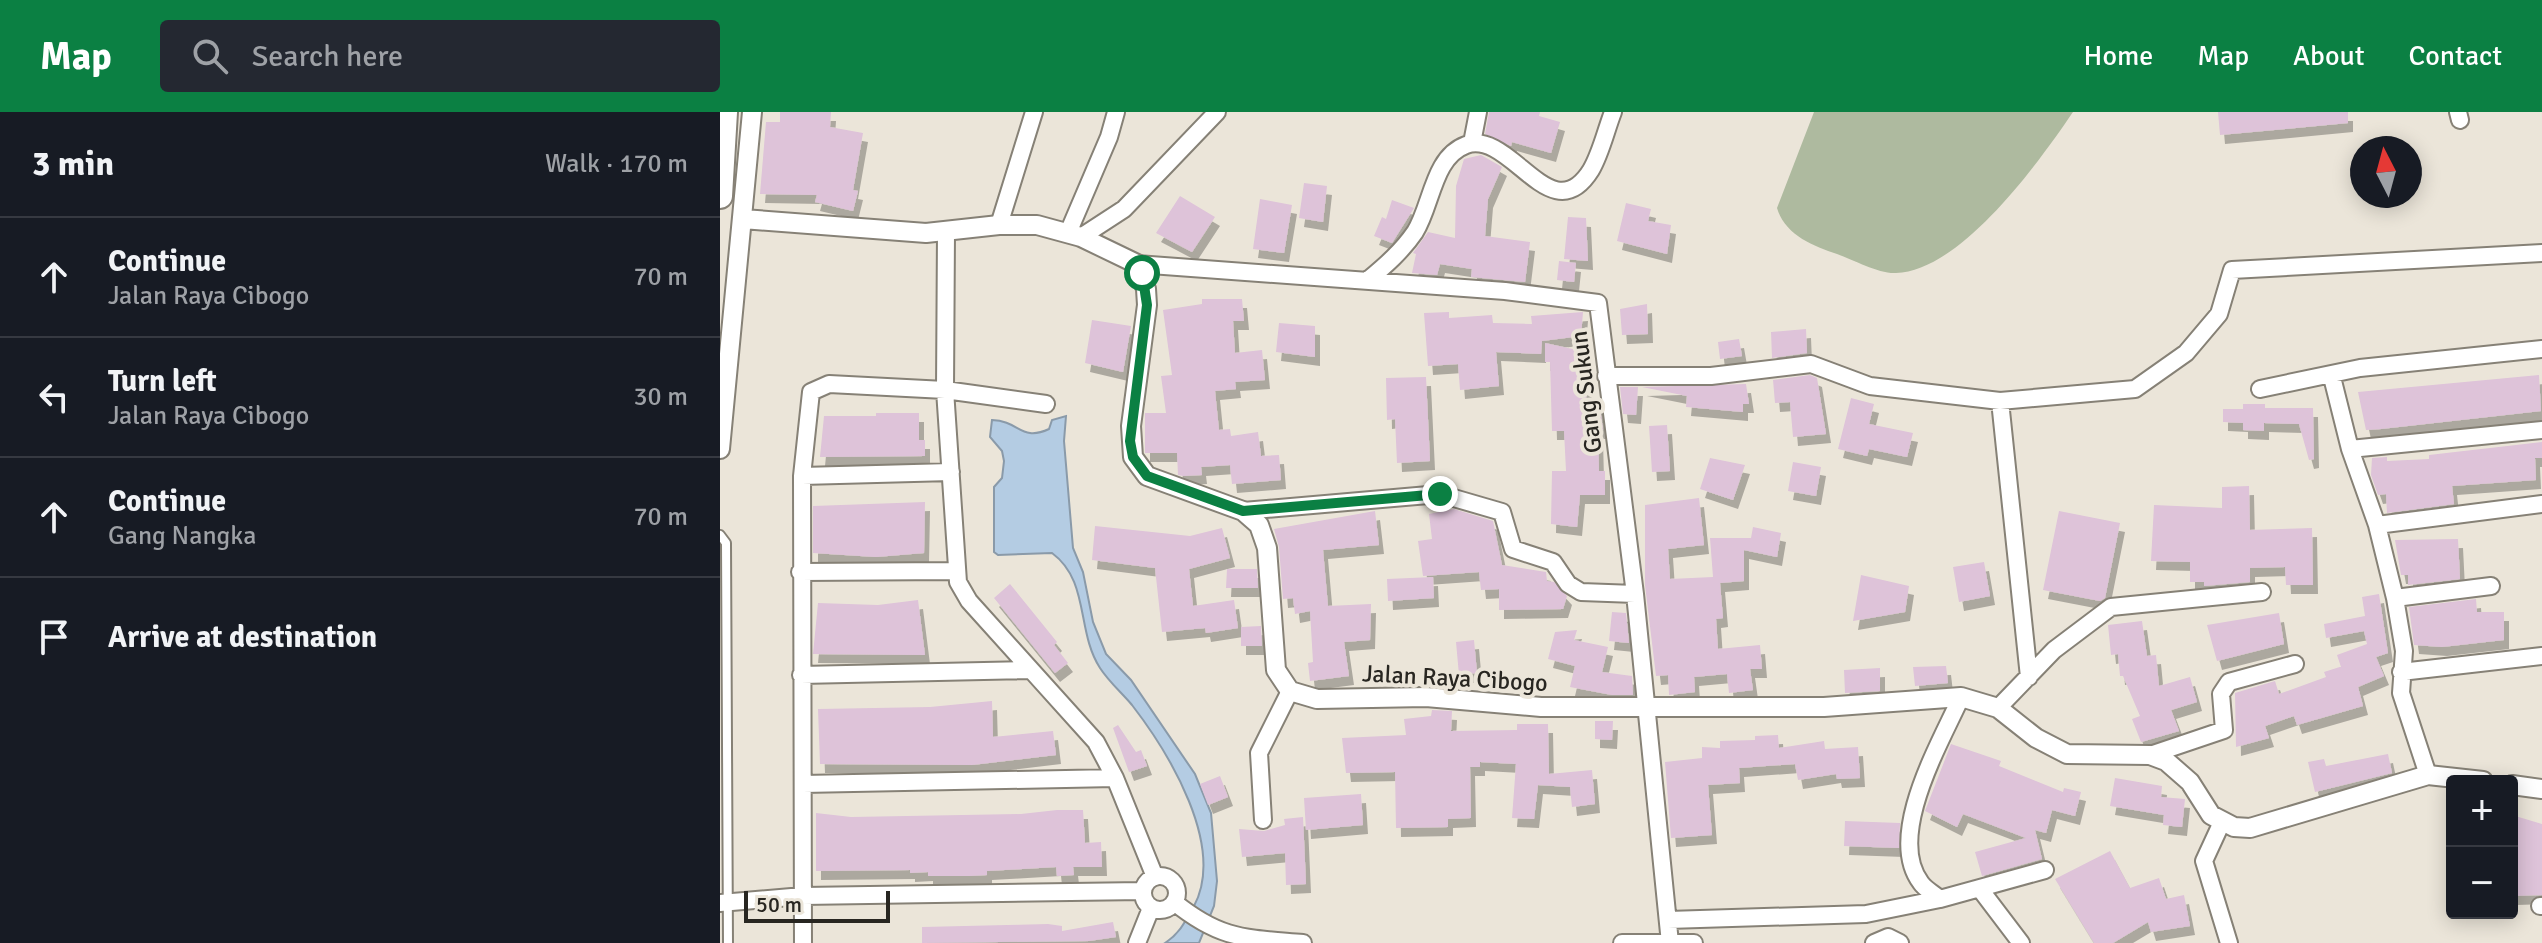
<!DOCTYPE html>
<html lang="en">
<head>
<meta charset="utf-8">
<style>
  :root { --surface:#171b24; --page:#242831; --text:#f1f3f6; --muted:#9ea1a6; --line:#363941; --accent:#0b8043 }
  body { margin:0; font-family:Signika,sans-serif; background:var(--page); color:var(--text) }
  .controls { position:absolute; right:24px; bottom:24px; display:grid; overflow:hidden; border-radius:8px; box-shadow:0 4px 20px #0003 }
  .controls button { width:72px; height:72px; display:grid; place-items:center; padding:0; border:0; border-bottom:2px solid var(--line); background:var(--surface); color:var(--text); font:40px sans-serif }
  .compass { position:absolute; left:1630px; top:24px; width:72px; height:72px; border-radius:50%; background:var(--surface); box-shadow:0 4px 20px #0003; rotate:354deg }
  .scale { position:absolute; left:24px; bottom:20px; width:146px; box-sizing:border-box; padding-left:8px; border:4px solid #282621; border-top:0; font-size:22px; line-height:28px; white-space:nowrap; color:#282621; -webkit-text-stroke:6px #ebe5d9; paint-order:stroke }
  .stop { position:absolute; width:24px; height:24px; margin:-18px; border:6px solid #0b8043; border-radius:50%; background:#fff }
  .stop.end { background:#0b8043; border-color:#fff; box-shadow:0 2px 8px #0008 }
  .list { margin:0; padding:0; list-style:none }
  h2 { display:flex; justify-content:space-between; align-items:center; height:104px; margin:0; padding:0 32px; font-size:34px }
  h2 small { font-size:26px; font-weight:400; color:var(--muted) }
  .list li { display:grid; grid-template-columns:52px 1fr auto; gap:24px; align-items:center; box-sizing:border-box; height:120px; padding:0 32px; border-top:2px solid var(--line) }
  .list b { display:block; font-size:30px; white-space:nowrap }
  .list p { margin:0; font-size:26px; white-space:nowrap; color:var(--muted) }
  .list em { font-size:26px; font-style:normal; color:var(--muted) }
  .icon { flex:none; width:44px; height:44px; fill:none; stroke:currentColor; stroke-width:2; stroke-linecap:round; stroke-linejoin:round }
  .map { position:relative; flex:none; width:1822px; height:831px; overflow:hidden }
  header { display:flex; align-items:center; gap:48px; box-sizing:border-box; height:112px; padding:0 40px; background:var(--accent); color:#fff }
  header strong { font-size:38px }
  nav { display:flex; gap:44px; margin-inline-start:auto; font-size:28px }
  .search { width:560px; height:72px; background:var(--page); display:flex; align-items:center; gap:20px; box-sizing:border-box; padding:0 28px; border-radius:8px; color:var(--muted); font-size:30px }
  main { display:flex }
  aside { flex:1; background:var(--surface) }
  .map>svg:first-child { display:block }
  .green { fill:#aeba9f }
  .water { fill:#b4cce3; stroke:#8a9aa9; stroke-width:2 }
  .building { fill:#dec3d9; filter:url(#shadow) }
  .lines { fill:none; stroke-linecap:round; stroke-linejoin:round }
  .service-casing { stroke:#868176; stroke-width:12 }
  .minor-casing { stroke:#868176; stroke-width:20 }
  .tertiary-casing { stroke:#868176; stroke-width:22 }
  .primary-casing { stroke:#868176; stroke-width:28 }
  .service { stroke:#fff; stroke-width:8 }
  .minor { stroke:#fff; stroke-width:16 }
  .tertiary { stroke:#fff; stroke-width:18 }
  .primary { stroke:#fff; stroke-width:24 }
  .route { stroke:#0b8043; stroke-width:10 }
  .labels { text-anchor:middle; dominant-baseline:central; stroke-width:8; stroke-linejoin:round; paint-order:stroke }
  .street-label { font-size:24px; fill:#282621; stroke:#ebe5d9 }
</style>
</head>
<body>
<header>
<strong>Map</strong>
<div class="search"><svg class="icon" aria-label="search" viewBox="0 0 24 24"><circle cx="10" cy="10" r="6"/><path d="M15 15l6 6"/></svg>Search here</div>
<nav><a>Home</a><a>Map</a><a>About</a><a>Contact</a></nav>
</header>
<main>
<aside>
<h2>3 min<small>Walk · 170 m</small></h2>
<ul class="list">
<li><svg class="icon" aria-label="ahead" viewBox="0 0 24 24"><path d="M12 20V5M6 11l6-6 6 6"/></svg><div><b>Continue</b><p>Jalan Raya Cibogo</p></div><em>70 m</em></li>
<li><svg class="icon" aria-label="left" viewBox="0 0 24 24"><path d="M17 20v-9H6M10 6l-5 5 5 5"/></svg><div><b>Turn left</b><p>Jalan Raya Cibogo</p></div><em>30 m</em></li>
<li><svg class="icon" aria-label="ahead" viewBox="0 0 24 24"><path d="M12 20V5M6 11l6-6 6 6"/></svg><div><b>Continue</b><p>Gang Nangka</p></div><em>70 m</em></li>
<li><svg class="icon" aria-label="arrive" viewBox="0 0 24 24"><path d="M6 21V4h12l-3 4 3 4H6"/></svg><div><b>Arrive at destination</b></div></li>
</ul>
</aside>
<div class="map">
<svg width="1822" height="831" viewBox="0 0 1822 831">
  <defs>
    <filter id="shadow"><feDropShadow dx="5" dy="9" stdDeviation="0" flood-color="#0004"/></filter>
  </defs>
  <rect width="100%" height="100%" fill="#ebe5d9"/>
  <!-- green -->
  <path class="green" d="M1094 0H1353C1319 50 1241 159 1176 161 1159 162 1134 148 1117 142 1093 134 1065 123 1057 96Z"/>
  <!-- water -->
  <path class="water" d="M346 304 344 329 353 436 363 460 373 510 386 542 411 568 475 662 491 701 497 769 494 794 479 831H445C460 821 465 810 474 794 506 734 449 641 412 593 402 581 389 570 380 556 356 519 370 469 332 441L278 443 274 440V375L282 366 284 349 282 339 270 325 272 308C300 309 301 330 329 317L332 308Z"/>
  <!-- building -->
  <path class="building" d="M60 0H111L110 15 143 21 133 78 138 79 133 99 95 90 97 83 40 82 46 10H60Z
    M769 0H820L819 4 840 10 831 41 792 30 791 34 765 22Z
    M1498 0H1628V11L1500 23Z
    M761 43 782 55 768 87 765 124 810 130 805 170 751 165 752 157 720 152 717 163 692 161 696 142 693 141 708 120 735 126 736 74 744 47Z
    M584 71 607 74 603 110 579 106Z
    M460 84 495 105 472 140 436 121Z
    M540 87 572 93 564 141 533 137Z
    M672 88 694 96 672 131 654 124 662 105 666 107Z
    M906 91 931 97 928 109 951 113 947 142 897 129Z
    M848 105 866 106 868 149 844 147Z
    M839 149 856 151 854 170 837 168Z
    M482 187H522L524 209H513L515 241 542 238 545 268 515 270 516 277 495 279 499 318 510 317 511 324 538 320 541 344 559 343 561 368 512 372 510 353 481 355 482 363 463 364 458 363 457 341H425V301H446L441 264 452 263 443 198 482 192Z
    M927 192 928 222 902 223 900 197Z
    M729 200V206L772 203 773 211 812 212 811 204 863 200 861 224 822 229 821 242 776 240 779 274 740 278 738 252 708 254 704 201Z
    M372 208 411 214 403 260 365 251Z
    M559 211 595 214V245L556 240Z
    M1086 217 1087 241 1052 246 1051 220Z
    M1019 227 1022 244 1000 247 998 230Z
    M825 231 857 238V257L868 258 866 289H879L883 318H878L879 359H885V383H860L857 415 831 412 832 359H846L844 319H832L830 250H825Z
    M1090 263 1097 266 1106 322 1073 325 1070 290 1055 291 1053 268Z
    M1819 263 1821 299 1661 317 1646 318 1638 280Z
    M706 265 710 349 677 351 675 307 667 308 666 266Z
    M1026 272 1029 292H1023V300L966 295 967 284 922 275Z
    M900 275H918L916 303 903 302Z
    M1131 286 1154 292 1149 312 1193 321 1187 345 1149 337 1147 344 1118 337Z
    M1523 292H1545V296H1593L1594 347 1589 348 1579 312 1544 311V319L1523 318V311L1503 310V297H1523Z
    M156 301H199V328H205V344L100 345 104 304H156Z
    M947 313 950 359 932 360 929 314Z
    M1822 330V346H1815L1816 368 1732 374 1734 392 1667 401 1666 382 1658 383 1651 363 1652 346 1667 345V349L1709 347V343Z
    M990 346 1025 353 1013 388 980 377Z
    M1073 350 1101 355 1096 384 1068 379Z
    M1529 374 1530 418 1592 416 1593 473H1566L1565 455 1530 456V470L1484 474V470H1470V450L1431 449 1434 393 1502 396V375Z
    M979 386 984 433 948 437 950 467 993 465 990 426H1031L1033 415 1061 421 1057 445 1024 438V469L1000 471 1003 506 996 507 998 537 1040 533 1042 557H1030L1033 578 1009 581 1007 562 974 565 975 580 949 583 948 563 936 564 925 473V393Z
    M205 390 204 441 156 445 93 441V394Z
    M734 397 773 409 782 453 826 460 827 469 834 470 847 484 843 497 779 498V477L761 478 759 460 703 464 698 429 712 427 709 402Z
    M655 399 659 433 603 438 608 494 651 492 650 528 624 530 629 564 590 569 588 551 593 550 590 499 575 502 573 486 563 487 559 435 554 417Z
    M1339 399 1400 411 1385 486 1380 489 1323 478Z
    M375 414 470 424 502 416 510 446 469 457 473 494 514 488 518 516 486 521 485 516 442 520 435 456 372 448Z
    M1738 427 1740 467 1688 473V463H1681L1675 428Z
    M1264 450 1270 484 1239 490 1233 455Z
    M507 457H537L538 476H506Z
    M1141 463 1189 474 1185 500 1133 509Z
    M713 465 714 486 668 489 667 467Z
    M290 472 337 530 334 533 348 551 335 561 274 486Z
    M1659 482 1668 541 1656 545 1664 564 1638 575 1643 594 1577 613 1574 604 1545 614 1549 626 1516 635 1515 581 1555 569 1559 582 1606 565 1604 560 1626 553 1621 555 1617 543 1647 532 1644 519 1606 526 1604 512 1645 504 1642 485Z
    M1756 487 1757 500H1784V528L1722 535 1694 533 1689 495Z
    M198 488 205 543 93 542 98 491 158 493Z
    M892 500 906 501 909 531 889 529Z
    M1559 501 1564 532 1497 549 1487 513Z
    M1422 509 1427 544 1436 543 1439 574 1470 565 1477 590 1451 598 1459 619 1421 630 1412 607 1420 604 1403 564H1400L1398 542 1391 543 1388 513Z
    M541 514 542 534H521V515Z
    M857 518 854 528 888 535 882 560 912 564 913 583H892L850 575 855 554 828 547 835 520Z
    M754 528 757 561 739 563 736 530Z
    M1226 554 1228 571 1195 574 1193 555Z
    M1160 556V579L1125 581 1124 558Z
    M272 589 273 625 333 619 336 643 252 653 100 652 98 597 210 595Z
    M712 598 732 599 731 619 797 618V612H828L829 662 872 658 875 692 852 695 850 675 818 673 814 707 792 706 796 652 760 650V655H750L751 706 728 707V715L676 716 675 660 626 661 622 626 686 623 684 607 711 604Z
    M875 609H893L892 628 875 627Z
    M398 613 416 640 421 638 427 654 409 660 393 616Z
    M1058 623 1059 636 1104 629 1105 637 1138 635 1140 666 1117 667 1116 662 1078 668 1075 652 1019 656 1020 671 988 673 992 723 951 726 945 650 982 646V635L1000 636V629L1035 628V624Z
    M1231 632 1281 649 1279 654 1343 680 1344 676 1361 680 1355 704 1332 698 1326 721 1315 718 1322 747 1262 764 1255 740 1306 726 1243 702 1237 715 1205 699Z
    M1668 642 1672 661 1595 680 1588 650 1604 647 1606 654Z
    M500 664 508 685 488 693 480 672Z
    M1395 666 1442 674 1441 685 1465 687 1462 715 1443 713 1444 703 1390 694Z
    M641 682 643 713 586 718 584 686Z
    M337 698H363L365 731 381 730 382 755H353L354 763 337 764 336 755 267 759V763L250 764H208V760L190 761V758L96 759V701L131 705 301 702Z
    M1792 703 1822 712V783L1792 784Z
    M583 705 586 772 566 773 565 741 522 745 519 717 544 719 565 713 564 707Z
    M1125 709 1180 711 1179 736 1124 734Z
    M1390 739 1410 776 1439 766 1446 787 1464 783 1470 814 1431 820 1428 810 1393 831H1374L1335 767Z
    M393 810 396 825 369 829 202 831V815L328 812 342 814V819Z"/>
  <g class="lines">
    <!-- service casing -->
    <g class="service-casing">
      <path id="service" d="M0 423 6 431 8 831"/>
    </g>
    <!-- minor casing -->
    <g class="minor-casing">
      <path id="minor" d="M1738 0 1740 8
        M752 31 758 0
        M279 113 314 0
        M226 121 225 278 238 470 249 489 376 630 395 666 435 765
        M348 121 389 25 396 0
        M361 125 404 97 497 0
        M417 152 785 179 878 191 915 482 950 831
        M648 168C666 153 682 139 695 120 712 93 713 45 746 33 791 17 831 122 871 58 881 41 886 18 893 0
        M886 264H991L1091 252 1150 274 1280 289 1415 277 1466 241 1499 202 1512 158 1822 141
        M1612 265 1630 337 1657 413 1675 486 1684 539 1681 581 1708 663
        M1540 277 1640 256 1822 237
        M1280 289 1309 565
        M1630 337 1822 318
        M82 364 231 360
        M523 399 720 382 782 400 793 437 833 450 848 472 861 480 915 482
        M1657 413 1822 392
        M80 460 234 459
        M1675 486 1771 474
        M1681 560 1822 544
        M81 563 310 558
        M1241 585C1221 630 1165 724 1201 771 1205 777 1214 782 1220 787L1325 758
        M1278 596 1334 538 1391 495 1542 480
        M1430 643 1504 618 1501 582 1509 570 1575 552
        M83 672 395 666
        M543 708 539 641 570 579
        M1502 710 1484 749 1509 831
        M423 781a17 17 0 1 1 34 0a17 17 0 1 1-34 0Z
        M1260 777 1301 831
        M454 790C501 828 525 826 583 831
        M0 791 83 784 423 779
        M1820 794H1822
        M948 808 1146 802 1220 787
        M83 831 82 364 91 280 109 272 225 278 326 292
        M417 831 431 796
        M902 831H974
        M1154 831 1168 825 1180 831"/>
    </g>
    <!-- tertiary casing -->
    <g class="tertiary-casing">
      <path id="tertiary" d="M23 107 206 121 279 113H317L361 125 417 152 426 177 427 193 411 314 413 345 427 364 523 399 539 413 547 436 556 558 570 579 597 587 706 585 821 595H1104L1241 585 1278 596 1316 626 1347 642 1430 643 1446 649 1470 670 1491 703 1514 715 1530 716 1708 663 1763 669
        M0 337 32 0
        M1792 673 1822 677"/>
    </g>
    <!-- primary casing -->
    <g class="primary-casing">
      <path id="primary" d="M0 84 5 0"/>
    </g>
    <!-- service -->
    <use href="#service" class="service"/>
    <!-- minor -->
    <use href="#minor" class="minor"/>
    <!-- tertiary -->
    <use href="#tertiary" class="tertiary"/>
    <!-- primary -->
    <use href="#primary" class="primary"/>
  </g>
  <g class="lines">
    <!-- route -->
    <path class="route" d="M422 161 427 193 410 329 413 345 427 364 523 399 720 382"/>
  </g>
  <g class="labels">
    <!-- street labels -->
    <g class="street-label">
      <text transform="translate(866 280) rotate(-97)">Gang Sukun</text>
      <text transform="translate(735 566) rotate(3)">Jalan Raya Cibogo</text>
    </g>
  </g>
</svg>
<div class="controls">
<button>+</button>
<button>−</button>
</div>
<svg class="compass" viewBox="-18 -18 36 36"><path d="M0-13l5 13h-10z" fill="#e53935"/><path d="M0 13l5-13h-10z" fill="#9ea1a6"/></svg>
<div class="scale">50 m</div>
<div class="stop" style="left:422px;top:161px"></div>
<div class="stop end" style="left:720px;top:382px"></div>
</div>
</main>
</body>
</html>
